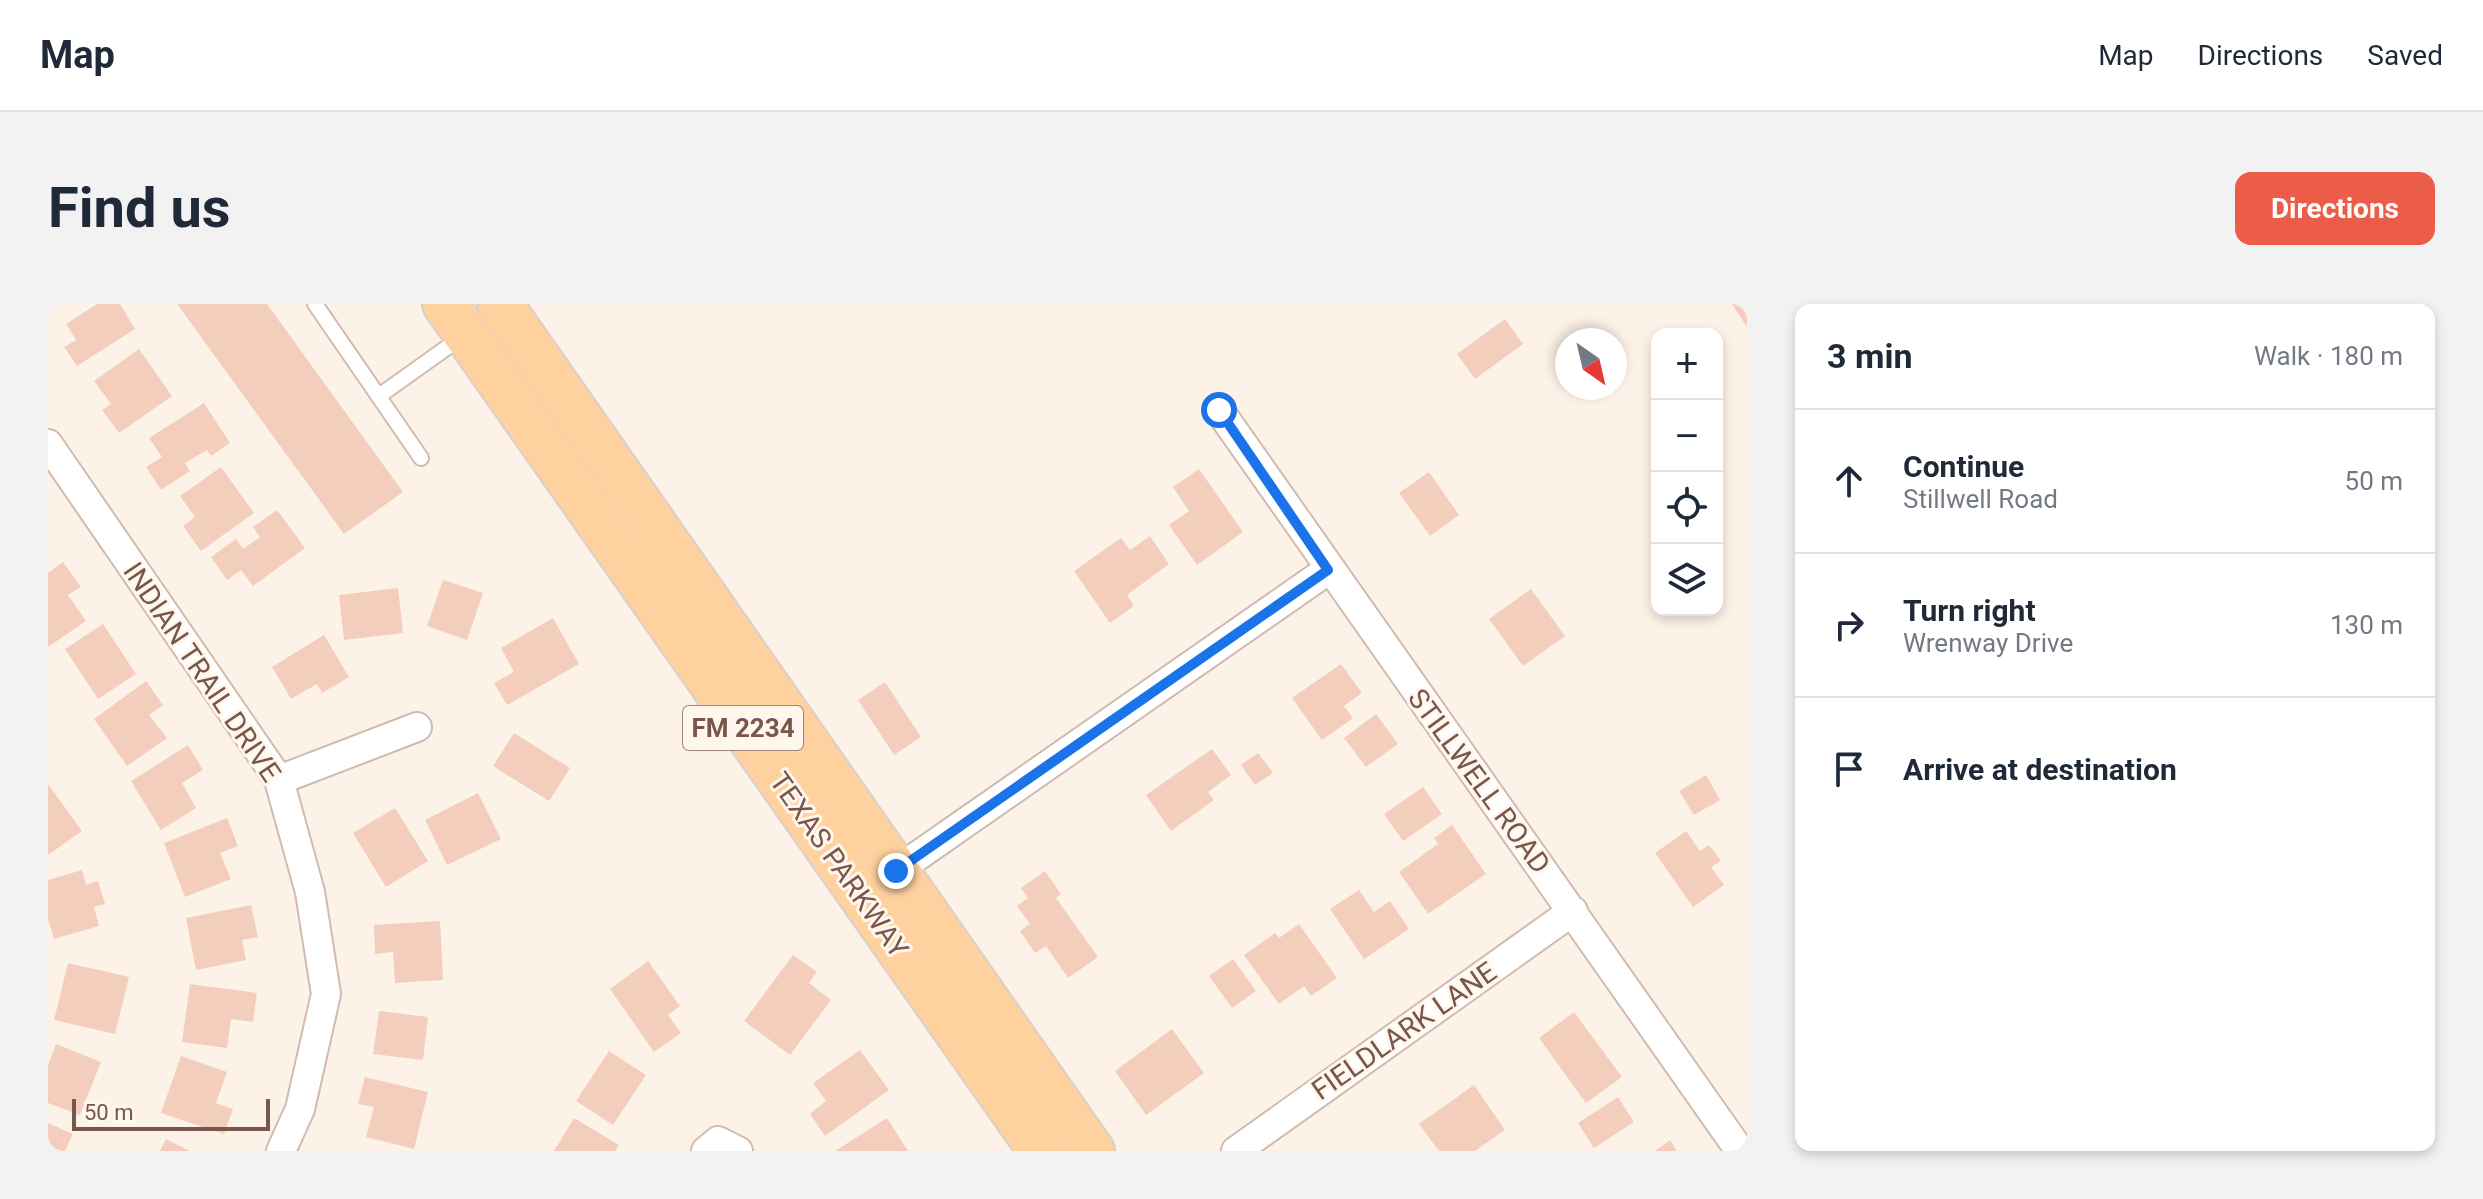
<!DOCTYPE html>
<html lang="en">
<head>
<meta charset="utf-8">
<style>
  :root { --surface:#fff; --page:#f2f2f3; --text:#1f2937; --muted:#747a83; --line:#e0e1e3; --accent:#eb5d48 }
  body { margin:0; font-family:Roboto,sans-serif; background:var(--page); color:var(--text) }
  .controls { position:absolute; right:24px; top:24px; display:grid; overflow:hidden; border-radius:16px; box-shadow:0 4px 12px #0003 }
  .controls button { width:72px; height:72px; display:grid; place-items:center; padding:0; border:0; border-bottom:2px solid var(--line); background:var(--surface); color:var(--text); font:40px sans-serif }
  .compass { position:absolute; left:1507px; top:24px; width:72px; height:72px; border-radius:50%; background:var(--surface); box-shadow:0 4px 12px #0003; rotate:146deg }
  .scale { position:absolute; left:24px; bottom:20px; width:198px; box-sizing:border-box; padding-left:8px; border:4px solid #78564a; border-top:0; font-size:22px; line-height:28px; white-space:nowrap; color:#78564a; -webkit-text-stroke:6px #fff7ee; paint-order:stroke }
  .stop { position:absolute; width:24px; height:24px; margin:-18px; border:6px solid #1a73e8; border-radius:50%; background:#fff }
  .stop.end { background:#1a73e8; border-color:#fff; box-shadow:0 2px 8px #0008 }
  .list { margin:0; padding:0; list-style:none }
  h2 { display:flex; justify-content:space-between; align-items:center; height:104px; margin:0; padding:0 32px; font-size:34px }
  h2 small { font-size:26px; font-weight:400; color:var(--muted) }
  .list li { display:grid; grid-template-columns:52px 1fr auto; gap:24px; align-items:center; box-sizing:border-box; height:144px; padding:0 32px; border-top:2px solid var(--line) }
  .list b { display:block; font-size:30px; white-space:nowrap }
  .list p { margin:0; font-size:26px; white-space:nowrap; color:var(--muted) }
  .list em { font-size:26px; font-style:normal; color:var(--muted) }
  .icon { flex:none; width:44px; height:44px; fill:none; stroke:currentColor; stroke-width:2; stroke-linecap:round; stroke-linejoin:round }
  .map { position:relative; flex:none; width:1699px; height:847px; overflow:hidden; border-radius:16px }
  header { display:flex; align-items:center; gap:48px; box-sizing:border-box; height:112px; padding:0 40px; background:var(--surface); border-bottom:2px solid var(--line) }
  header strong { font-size:38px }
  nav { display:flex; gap:44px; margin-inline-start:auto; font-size:28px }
  .intro { display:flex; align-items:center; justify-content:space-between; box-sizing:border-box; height:192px; padding:0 48px }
  h1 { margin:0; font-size:56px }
  .button { padding:20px 36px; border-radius:16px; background:var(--accent); color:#fff; font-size:28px; font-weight:700 }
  main { display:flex; gap:48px; padding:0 48px }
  aside { flex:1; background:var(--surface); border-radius:16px; box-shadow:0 4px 12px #0003 }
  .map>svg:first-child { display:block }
  .building { fill:#f4cebd }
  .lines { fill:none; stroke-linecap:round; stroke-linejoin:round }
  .lane-casing { stroke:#d2bbae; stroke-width:18 }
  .street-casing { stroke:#d2bbae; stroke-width:32 }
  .primary-casing { stroke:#d9d0cc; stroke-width:48 }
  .lane { stroke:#fff; stroke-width:14 }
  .street { stroke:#fff; stroke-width:28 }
  .primary { stroke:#fed19e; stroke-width:44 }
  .route { stroke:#1a73e8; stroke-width:10 }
  .labels { text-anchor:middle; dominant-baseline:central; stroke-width:6; stroke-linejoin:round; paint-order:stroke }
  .shield { fill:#fff7ee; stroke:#a0867b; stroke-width:2 }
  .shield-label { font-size:26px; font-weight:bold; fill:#78564a }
  .street-label { font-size:28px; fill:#78564a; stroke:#fff7ee }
</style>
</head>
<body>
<header>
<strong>Map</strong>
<nav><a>Map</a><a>Directions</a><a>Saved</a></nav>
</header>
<div class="intro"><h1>Find us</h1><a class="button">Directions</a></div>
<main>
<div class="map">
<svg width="1699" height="847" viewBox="0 0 1699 847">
  <rect width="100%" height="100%" fill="#fdf2e7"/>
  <!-- building -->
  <path class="building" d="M49 0H72L87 25 29 62 16 43 28 36 18 20Z
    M129 0H219L355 188 296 230Z
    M1684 0H1699V23Z
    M1457 15 1475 40 1427 75 1409 50Z
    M91 45 124 92 71 129 54 106 63 100 46 77Z
    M156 99 182 139 163 152 159 146 137 159 142 167 113 186 98 163 114 153 101 134Z
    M173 163 206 209 153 247 135 222 147 213 132 192Z
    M1151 165 1195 228 1149 261 1121 221 1141 207 1125 183Z
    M1381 168 1411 211 1382 232 1351 189Z
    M229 206 257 244 205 282 193 266 179 276 163 253 188 235 195 245 212 233 205 223Z
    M1102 232 1121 260 1079 291 1086 302 1062 319 1026 267 1073 234 1082 246Z
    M15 258 33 283 20 291 38 317 0 343V269Z
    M395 276 435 289 419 336 379 322Z
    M350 284 355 329 296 336 291 291Z
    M1483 285 1517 332 1475 362 1441 315Z
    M505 314 531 360 459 401 446 379 466 368 453 344Z
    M55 320 88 370 50 395 17 345Z
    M276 331 301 373 274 389 269 380 243 395 224 363Z
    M1293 360 1314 389 1296 402 1305 414 1274 436 1244 394Z
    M98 377 115 401 101 411 119 434 79 462 46 415Z
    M837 378 873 433 846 451 810 396Z
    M1328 410 1350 440 1318 463 1296 434Z
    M466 429 522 464 501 497 445 462Z
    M140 441 155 466 134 479 148 504 113 526 83 477Z
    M1164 445 1183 471 1160 488 1166 496 1123 527 1098 491Z
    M1210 449 1225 469 1207 481 1193 461Z
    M1658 471 1672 496 1646 511 1631 487Z
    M0 480 34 527 0 551Z
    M1375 483 1394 510 1355 537 1336 510Z
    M430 489 453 535 399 561 377 516Z
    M347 504 380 557 338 583 305 529Z
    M179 514 190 542 172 549 183 575 137 593 116 539Z
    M1404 521 1438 570 1380 610 1351 568 1390 540 1386 534Z
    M1638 527 1652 547 1661 541 1673 557 1663 563 1676 581 1645 603 1607 549Z
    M34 566 38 581 50 577 57 600 46 603 51 622 6 635 0 615V576Z
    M997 567 1013 590 1008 594 1050 653 1020 674 998 642 987 649 972 627 982 620 969 602 980 594 973 584Z
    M1311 586 1326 608 1342 597 1361 625 1316 655 1282 605Z
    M203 601 210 633 194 636 198 656 148 666 138 614Z
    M392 617 395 676 347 679 345 648 327 650 326 621Z
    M1251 620 1289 674 1263 692 1256 682 1231 700 1196 651 1227 629 1231 634Z
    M745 651 769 668 761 679 783 696 742 751 696 717Z
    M1185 655 1208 687 1184 704 1161 672Z
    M600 657 632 702 620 711 633 729 606 748 562 685Z
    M20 659 81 673 67 730 6 716Z
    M142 680 209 689 205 718 183 715 179 744 134 738Z
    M331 707 380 713 375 756 325 750Z
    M1526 708 1574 773 1538 799 1491 734Z
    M1124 725 1156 769 1098 811 1067 767Z
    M8 740 53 758 32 811 0 799V761Z
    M812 746 841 786 777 832 762 810 778 797 765 779Z
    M561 747 598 771 565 821 528 797Z
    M133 752 179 768 168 799 185 805 176 830 113 809Z
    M317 773 380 788 366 845 318 833 326 803 310 800Z
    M1426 781 1457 826 1427 847H1391L1371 820Z
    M1570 793 1586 818 1546 844 1530 819Z
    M526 814 571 841 567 847H506Z
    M839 814 860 847H787Z
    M0 819 25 830 17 847H0Z
    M118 835 142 847H112Z
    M1622 836 1629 847H1607Z"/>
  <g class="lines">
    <!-- lane casing -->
    <g class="lane-casing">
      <path id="lane" d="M267 0 373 154
        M331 92 415 32"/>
    </g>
    <!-- street casing -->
    <g class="street-casing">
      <path id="street" d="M1171 106 1692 847
        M0 140 231 476 262 588 278 690 252 805 233 847
        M231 476 369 423
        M848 567 1280 266
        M658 847 670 837 690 847
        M1188 847 1525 607"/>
    </g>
    <!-- primary casing -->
    <g class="primary-casing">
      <path id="primary" d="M397 0 993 847
        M452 0 1044 847"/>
    </g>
    <!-- lane -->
    <use href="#lane" class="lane"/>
    <!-- street -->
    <use href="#street" class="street"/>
    <!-- primary -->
    <use href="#primary" class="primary"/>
  </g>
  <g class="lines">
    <!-- route -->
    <path class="route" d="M848 567 1280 266 1171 106"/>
  </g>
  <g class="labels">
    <!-- shield labels -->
    <rect class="shield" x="635" y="402" width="120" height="44" rx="6"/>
    <g class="shield-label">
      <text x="695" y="424">FM 2234</text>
    </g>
    <!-- street labels -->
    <g class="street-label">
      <text transform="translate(154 368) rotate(56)">INDIAN TRAIL DRIVE</text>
      <text transform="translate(1431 477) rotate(54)">STILLWELL ROAD</text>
      <text transform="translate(791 561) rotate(55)">TEXAS PARKWAY</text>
      <text transform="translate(1356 727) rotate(-35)">FIELDLARK LANE</text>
    </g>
  </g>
</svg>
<div class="controls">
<button>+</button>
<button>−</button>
<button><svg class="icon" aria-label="locate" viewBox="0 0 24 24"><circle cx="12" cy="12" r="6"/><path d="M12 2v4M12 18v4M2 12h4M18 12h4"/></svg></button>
<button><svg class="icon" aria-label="layers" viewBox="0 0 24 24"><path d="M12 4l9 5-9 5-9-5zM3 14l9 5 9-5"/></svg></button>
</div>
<svg class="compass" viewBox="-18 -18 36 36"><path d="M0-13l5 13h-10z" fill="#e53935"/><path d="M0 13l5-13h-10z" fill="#747a83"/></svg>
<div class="scale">50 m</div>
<div class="stop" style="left:1171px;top:106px"></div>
<div class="stop end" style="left:848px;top:567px"></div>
</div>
<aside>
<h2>3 min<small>Walk · 180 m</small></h2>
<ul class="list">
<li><svg class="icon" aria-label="ahead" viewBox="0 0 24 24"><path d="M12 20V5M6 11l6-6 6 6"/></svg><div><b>Continue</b><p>Stillwell Road</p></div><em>50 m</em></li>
<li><svg class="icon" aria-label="right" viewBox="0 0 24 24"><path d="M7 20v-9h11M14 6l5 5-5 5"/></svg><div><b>Turn right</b><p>Wrenway Drive</p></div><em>130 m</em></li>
<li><svg class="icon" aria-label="arrive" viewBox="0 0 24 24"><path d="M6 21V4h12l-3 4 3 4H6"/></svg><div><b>Arrive at destination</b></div></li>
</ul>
</aside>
</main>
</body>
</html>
